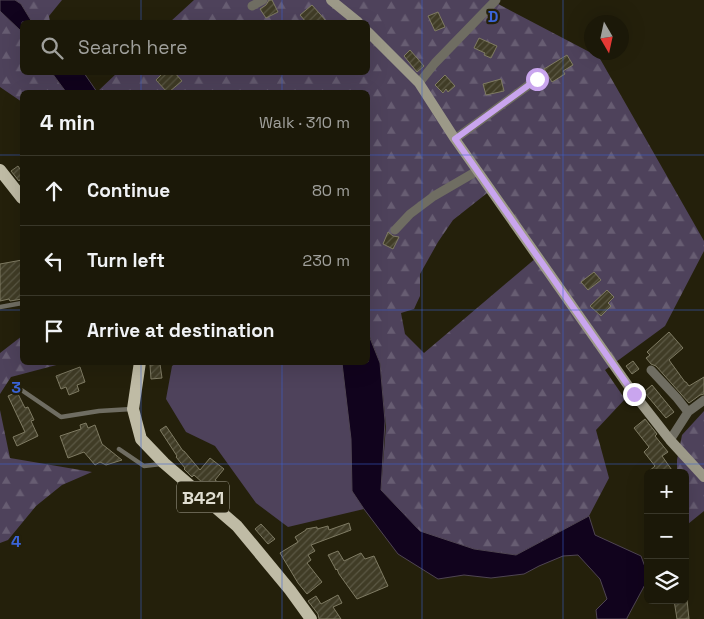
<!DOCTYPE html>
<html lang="en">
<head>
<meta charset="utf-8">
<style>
  :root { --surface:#1b1808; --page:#242112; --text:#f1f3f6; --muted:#a0a09c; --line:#393729 }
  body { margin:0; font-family:"Space Grotesk",sans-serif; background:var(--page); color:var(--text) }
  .controls { position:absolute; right:15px; bottom:15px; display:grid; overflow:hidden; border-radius:8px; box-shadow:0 5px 20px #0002 }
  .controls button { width:45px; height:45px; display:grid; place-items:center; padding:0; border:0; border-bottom:1px solid var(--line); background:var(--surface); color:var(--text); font:25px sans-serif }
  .compass { position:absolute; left:584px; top:15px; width:45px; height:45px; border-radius:50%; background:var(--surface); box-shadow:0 5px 20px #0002; rotate:171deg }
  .stop { position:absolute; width:15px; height:15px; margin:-11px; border:4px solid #c9a5ee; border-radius:50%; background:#fff }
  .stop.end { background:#c9a5ee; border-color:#fff; box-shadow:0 1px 5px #0008 }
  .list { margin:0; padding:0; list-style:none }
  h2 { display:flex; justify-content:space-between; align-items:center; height:65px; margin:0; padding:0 20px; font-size:21px }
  h2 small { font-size:16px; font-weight:400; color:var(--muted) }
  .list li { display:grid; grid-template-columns:32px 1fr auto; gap:15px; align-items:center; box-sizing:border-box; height:70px; padding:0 20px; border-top:1px solid var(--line) }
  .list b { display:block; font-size:19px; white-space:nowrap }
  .list em { font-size:16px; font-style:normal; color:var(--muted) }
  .icon { flex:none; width:28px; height:28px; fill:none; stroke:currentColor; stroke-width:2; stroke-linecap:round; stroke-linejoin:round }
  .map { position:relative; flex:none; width:704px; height:619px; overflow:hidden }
  .search { position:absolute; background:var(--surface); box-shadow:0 5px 20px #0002; left:20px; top:20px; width:350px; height:55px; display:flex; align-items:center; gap:12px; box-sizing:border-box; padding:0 18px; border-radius:8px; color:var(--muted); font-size:19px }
  .panel { position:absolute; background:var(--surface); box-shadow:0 5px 20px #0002; left:20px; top:90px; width:350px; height:275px; border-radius:8px }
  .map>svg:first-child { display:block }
  .grass { fill:#4e425b }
  .forest { fill:url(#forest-firs); fill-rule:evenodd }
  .water { fill:#11031d; stroke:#4f4553 }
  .building { fill:url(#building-hatch); stroke:#7f7b63 }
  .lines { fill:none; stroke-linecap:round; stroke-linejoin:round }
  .lane { stroke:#6f6d62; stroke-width:4.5 }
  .street { stroke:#6f6d62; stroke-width:9 }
  .secondary { stroke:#9c9988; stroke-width:10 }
  .primary { stroke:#bfbba5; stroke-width:12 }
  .route { stroke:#c9a5ee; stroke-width:6 }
  .grid { fill:none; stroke:#3a64d7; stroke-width:1; stroke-opacity:0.55 }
  .labels { text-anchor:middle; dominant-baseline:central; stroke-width:4.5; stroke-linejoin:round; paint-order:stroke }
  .shield { fill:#24200b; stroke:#a8a596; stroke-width:1 }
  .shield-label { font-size:18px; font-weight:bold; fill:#e0ded1 }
  .grid-label { font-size:16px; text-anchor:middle; font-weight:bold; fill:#3a64d7; stroke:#24200b; stroke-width:4.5; stroke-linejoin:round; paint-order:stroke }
</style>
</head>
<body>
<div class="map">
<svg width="704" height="619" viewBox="0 0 704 619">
  <defs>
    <pattern id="forest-firs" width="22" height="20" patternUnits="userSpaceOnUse" patternTransform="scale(1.25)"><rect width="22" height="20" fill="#4e425b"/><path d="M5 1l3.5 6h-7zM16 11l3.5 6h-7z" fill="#675d72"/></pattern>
    <pattern id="building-hatch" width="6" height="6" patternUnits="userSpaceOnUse" patternTransform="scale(1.25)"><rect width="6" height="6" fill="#403c26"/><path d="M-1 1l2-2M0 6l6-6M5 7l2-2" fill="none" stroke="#5b5844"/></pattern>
  </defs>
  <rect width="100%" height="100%" fill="#24200b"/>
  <!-- grass -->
  <path class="grass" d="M176 363H343L352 443V490L364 509 288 527 256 503 215 446 186 432 166 399 172 366Z"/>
  <!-- forest -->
  <path class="forest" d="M15 0H62L49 16 50 22H32L21 4Z
    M194 0H493L500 5 599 57 704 241V251L665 326 605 370 625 399 596 430 609 478 589 516 516 555 474 549 420 532 381 490 386 426 380 363 368 332V92H97L117 73 368 72V22H170ZM470 152 536 258 424 353 405 334 401 313 414 309 420 296V274L438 242 453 220 491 190Z
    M0 11 22 31V72L52 73 66 92H22V102L0 87Z
    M22 336V362L64 363 11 377 0 394V353Z
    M0 410 10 458 92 472 62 485 36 506 8 540 0 543Z
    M704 411V511L688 524 685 522V473H677V460L682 435Z"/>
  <!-- water -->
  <path class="water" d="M0 0H15L21 4 32 22H22V32L0 11Z
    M52 73H84L97 92H66Z
    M368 333 380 363 385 421 381 490 420 531 474 549 516 555 589 516 595 535 641 556 648 575V579L627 618V619H597L596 610 607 599 600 579 578 555 563 556 539 566 524 574 491 578 464 575 438 579 398 554 364 509 352 491 351 439 342 363 368 362Z"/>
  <!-- building -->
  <path class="building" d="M269 0H272L278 12 266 18 260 9 266 5Z
    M312 5 327 22H306L300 15Z
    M438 12 445 27 435 31 428 16Z
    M479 38 497 46 491 58 484 55 485 53 474 48Z
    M410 50 424 66 417 72 404 56Z
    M567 55 573 65 563 71 565 74 552 82 544 69Z
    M164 72H174L182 81 169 92H167L156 80Z
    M445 75 455 86 448 92 446 89 443 93 435 85Z
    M501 79 504 91 486 95 483 84Z
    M18 166 22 172V177L19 181 11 171Z
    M388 232 393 236 399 237 393 249 383 244Z
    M22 260V299L10 301 9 299 0 301V264Z
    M594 272 601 280 588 290 581 282Z
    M607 290 614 297 608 303 611 306 601 316 590 306Z
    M669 332 683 348 669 360 685 382H686L689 386 704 377V394L700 395 689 403 656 366 651 364 646 358 650 355 647 352Z
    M633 361 639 369 632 374 626 366Z
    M160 364 162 378 151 379 150 365Z
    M80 367 85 382 77 385 79 391 69 395 66 387 61 389 56 376Z
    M652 385 674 412 666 418 644 392Z
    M17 392 25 408 28 407 34 420 31 421 38 436 17 446 13 437 25 432 8 396Z
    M645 419 657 434 655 436 668 452 662 456 674 473H647L655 466 644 452 649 447 634 428Z
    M86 423 88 428 95 425 102 444 122 460 106 465 100 462 95 465 84 452 68 458 60 436 81 429 80 425Z
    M166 426 183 451H184L200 470 210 458 224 469 215 480 219 483 212 491 194 475 192 477 184 469 185 468 176 457 177 456 160 430Z
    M349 523 351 530 311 545 315 551 308 555 311 560 307 563 322 582 307 594 298 583 280 553 298 542 295 537 306 530V529L317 527V529L328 526 329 530Z
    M261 524 275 539 268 544 255 529Z
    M338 551 344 561 361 553 365 559 374 556 388 586 357 599 339 574 337 569 336 570 334 566 328 555Z
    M338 595 342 603 333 607 341 619H319L318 614 308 601 316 596 321 604Z
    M674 600H687L689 619H677Z"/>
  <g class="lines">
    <!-- lane -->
    <path class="lane" d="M0 307 22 303
      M20 389 61 417 99 411 132 409
      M119 449 144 466 161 464"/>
    <!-- street -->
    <path class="street" d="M252 6 263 0
      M419 83 435 63 496 0
      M455 139 537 79
      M395 230 410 214 434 196 477 171
      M651 370 677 398 688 412
      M670 440 688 412 704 400"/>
    <!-- secondary -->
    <path class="secondary" d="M331 0 358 22
      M368 32 419 83 455 139 634 394 670 440 704 477"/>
    <!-- primary -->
    <path class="primary" d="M0 170 22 198
      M140 362 133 409 141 439 164 463 237 526 290 590 311 619"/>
  </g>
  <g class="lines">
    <!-- route -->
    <path class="route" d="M537 79 455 139 634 394"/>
  </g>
  <!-- grid -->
  <path class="grid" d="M141 0V22M282 0V22M422 0V619M563 0V619M141 72V92M282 72V92M0 155H22M368 155H704M0 310H22M368 310H704M141 362V619M282 362V619M0 464H704"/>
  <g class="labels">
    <!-- shield labels -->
    <rect class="shield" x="177" y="481.5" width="52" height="31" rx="4"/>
    <g class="shield-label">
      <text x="203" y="497">B421</text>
    </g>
  </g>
  <g class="grid-label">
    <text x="493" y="22">D</text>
    <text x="16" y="393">3</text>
    <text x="16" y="547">4</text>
  </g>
</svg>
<div class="controls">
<button>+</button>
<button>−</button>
<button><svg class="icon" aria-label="layers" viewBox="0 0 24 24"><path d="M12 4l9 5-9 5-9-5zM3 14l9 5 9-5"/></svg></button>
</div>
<svg class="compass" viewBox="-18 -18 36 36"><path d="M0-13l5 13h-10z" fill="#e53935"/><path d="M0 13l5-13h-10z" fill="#a0a09c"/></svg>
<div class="stop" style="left:537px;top:79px"></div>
<div class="stop end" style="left:634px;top:394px"></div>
<div class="search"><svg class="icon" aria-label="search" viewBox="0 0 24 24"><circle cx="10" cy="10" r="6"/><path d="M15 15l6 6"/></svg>Search here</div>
<section class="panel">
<h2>4 min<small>Walk · 310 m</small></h2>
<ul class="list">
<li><svg class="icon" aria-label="ahead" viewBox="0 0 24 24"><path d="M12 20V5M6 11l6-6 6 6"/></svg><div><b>Continue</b></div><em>80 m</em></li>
<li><svg class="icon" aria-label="left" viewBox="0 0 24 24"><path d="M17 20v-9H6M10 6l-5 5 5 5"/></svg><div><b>Turn left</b></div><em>230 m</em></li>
<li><svg class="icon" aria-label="arrive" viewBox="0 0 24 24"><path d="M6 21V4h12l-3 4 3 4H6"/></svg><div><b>Arrive at destination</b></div></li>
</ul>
</section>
</div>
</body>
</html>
